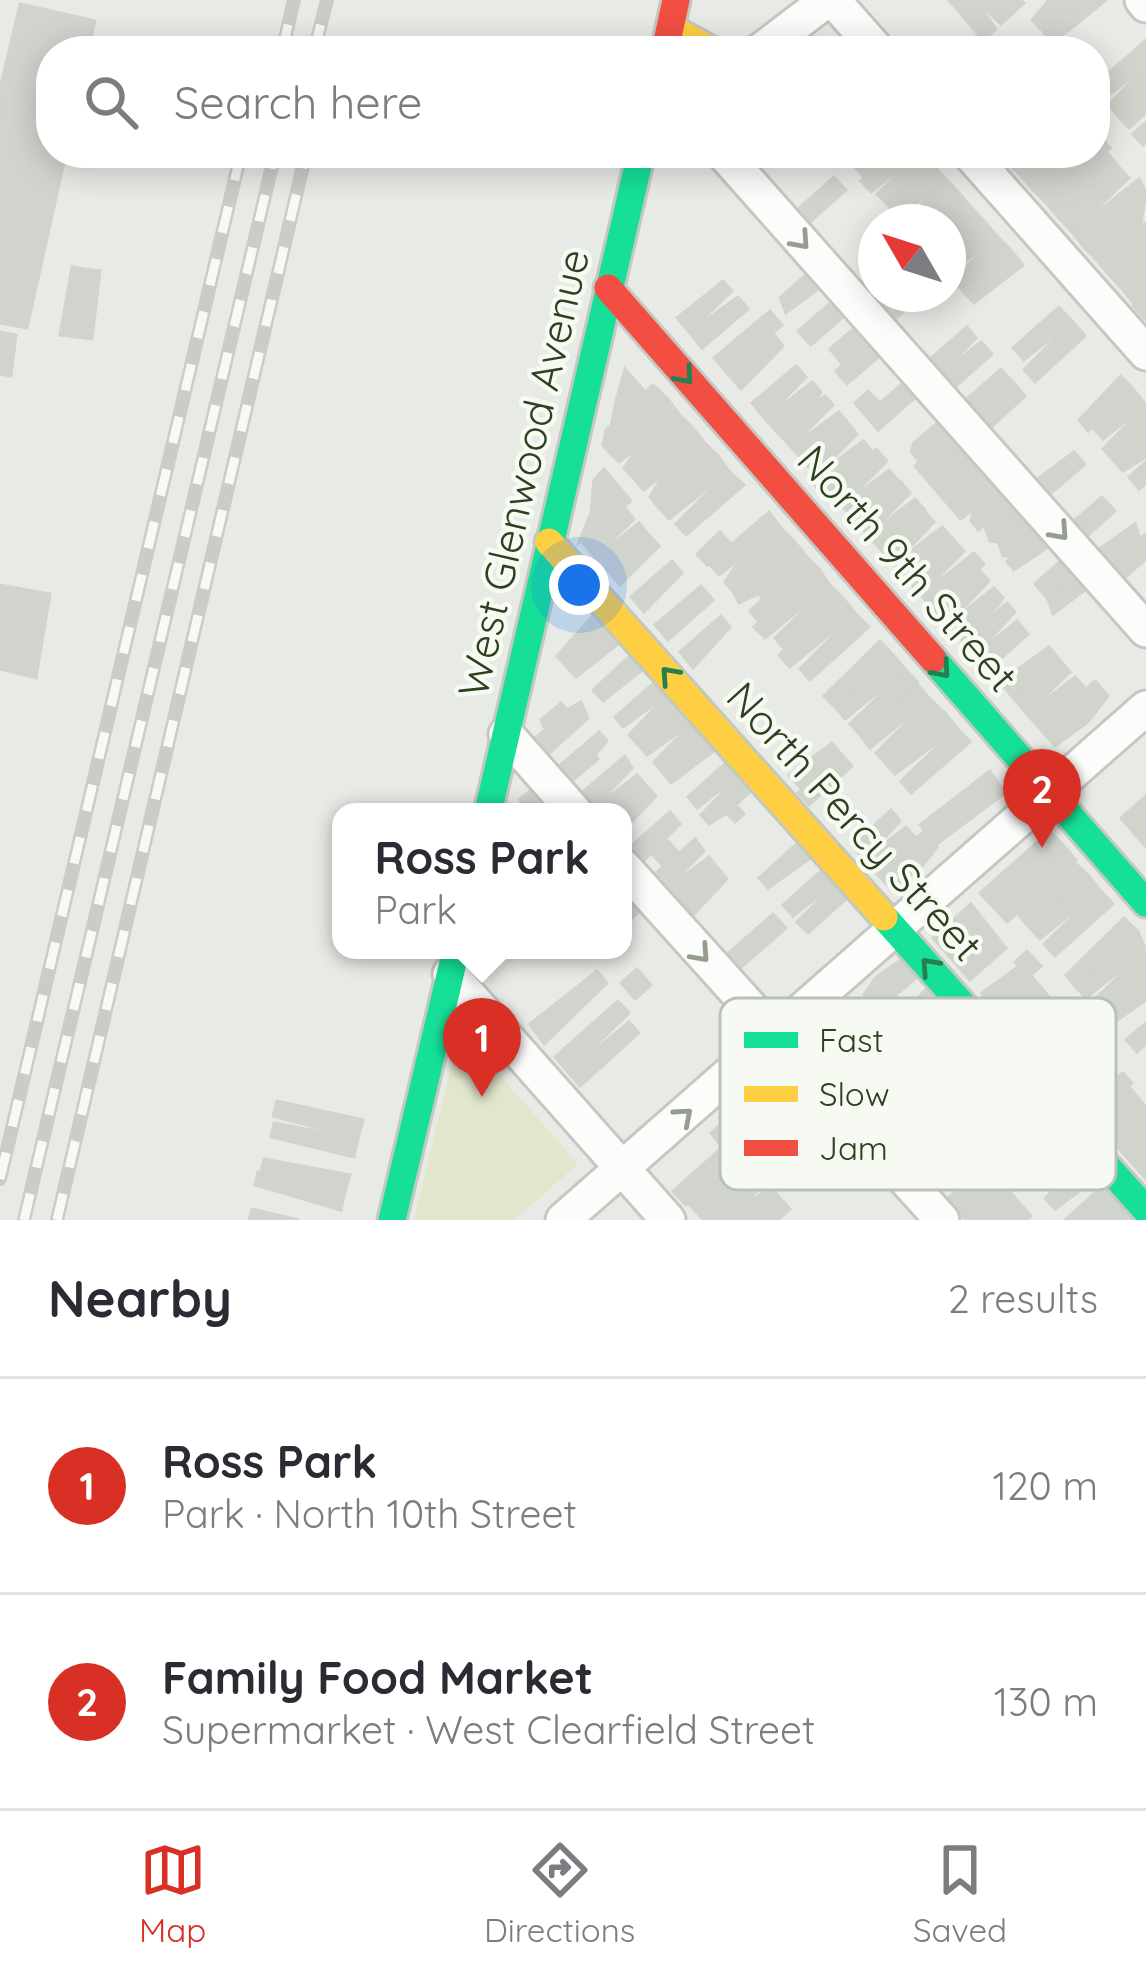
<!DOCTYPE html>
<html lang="en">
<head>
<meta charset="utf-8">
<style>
  :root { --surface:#fff; --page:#f2f2f3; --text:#2b2b33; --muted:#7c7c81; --line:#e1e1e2; --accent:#d93025 }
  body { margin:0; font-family:Quicksand,sans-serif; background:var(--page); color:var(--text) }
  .compass { position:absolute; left:858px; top:204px; width:108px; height:108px; border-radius:50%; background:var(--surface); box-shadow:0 6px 30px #0003; rotate:309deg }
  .you { position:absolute; left:579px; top:585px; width:42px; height:42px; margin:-30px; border:9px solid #fff; border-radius:50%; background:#1a73e8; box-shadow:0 0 0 18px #1a73e833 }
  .badge { display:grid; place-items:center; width:78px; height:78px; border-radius:50%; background:var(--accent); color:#fff; font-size:39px; font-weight:700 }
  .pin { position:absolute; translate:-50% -99px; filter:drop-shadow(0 3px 6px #0008) }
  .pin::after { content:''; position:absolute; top:63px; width:42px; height:36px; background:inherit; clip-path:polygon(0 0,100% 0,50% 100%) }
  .popup { position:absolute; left:332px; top:803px; width:300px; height:156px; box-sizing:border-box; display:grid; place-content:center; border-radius:24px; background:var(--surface); filter:drop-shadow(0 3px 9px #0005); font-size:39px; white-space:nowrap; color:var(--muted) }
  .popup b { font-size:45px; color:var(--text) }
  .popup::after { content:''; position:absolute; left:50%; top:100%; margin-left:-24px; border:24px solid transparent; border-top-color:var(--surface) }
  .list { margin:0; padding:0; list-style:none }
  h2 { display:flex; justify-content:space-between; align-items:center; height:156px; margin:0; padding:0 48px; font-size:51px }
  h2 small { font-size:39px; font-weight:400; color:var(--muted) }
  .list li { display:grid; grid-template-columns:78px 1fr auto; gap:36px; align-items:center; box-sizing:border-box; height:216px; padding:0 48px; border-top:3px solid var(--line) }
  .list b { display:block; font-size:45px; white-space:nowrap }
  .list p { margin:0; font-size:39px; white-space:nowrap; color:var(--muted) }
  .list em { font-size:39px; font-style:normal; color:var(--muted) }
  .icon { flex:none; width:66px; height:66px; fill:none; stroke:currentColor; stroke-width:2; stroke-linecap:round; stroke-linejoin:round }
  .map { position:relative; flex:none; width:1146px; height:1220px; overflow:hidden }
  .search { position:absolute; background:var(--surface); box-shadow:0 6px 30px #0003; left:36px; right:36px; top:36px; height:132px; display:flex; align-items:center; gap:30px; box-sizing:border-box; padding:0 42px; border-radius:48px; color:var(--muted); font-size:45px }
  .sheet { height:588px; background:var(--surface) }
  nav { display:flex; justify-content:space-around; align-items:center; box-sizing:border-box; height:168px; border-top:3px solid var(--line); background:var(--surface); font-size:33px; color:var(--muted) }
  nav a { display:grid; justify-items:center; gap:6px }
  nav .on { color:var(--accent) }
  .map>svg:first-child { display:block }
  .green { fill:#e1e6cc }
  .building { fill:#d1d4cd; stroke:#d1d4cd; stroke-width:3 }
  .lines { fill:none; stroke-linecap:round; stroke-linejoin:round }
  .street-casing { stroke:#c5c8c2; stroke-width:39 }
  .fast-casing { stroke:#c4c8c0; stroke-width:33 }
  .slow-casing { stroke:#c4c8c0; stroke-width:33 }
  .jam-casing { stroke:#c4c8c0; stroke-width:33 }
  .street { stroke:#fcfcfb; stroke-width:33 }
  .fast { stroke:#16e098; stroke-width:27 }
  .slow { stroke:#ffcf43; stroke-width:27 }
  .jam { stroke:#f24e42; stroke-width:27 }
  .rail-casing { stroke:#c9ccc7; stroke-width:14 }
  .rail { stroke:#f7faf3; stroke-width:9; stroke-dasharray:27; stroke-linecap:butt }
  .oneway { stroke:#949e8e }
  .oneway2 { stroke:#248050 }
  .labels { text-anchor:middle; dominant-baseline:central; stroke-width:9; stroke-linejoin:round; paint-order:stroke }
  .street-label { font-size:42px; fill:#2d4020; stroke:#f7faf3 }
  .key { fill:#f7faf3; stroke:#bac2b4; stroke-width:3 }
  .key-label { font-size:33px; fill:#2d4020 }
</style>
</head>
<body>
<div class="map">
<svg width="1146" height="1220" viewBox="0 0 1146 1220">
  <rect width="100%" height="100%" fill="#e8ebe5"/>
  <!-- green -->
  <path class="green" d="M460 1030 578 1164 514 1220H414Z"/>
  <!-- building -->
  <path class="building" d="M949 0H975L996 29 983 40Z
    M975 0H1000L1012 14 1001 24Z
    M1000 0H1021L1024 3 1012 14Z
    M1049 0H1076L1042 30 1032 20Z
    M1076 0H1106L1053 43 1042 30Z
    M20 4 95 21 88 51H51V153H66L27 328 0 323V89Z
    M1145 41 1146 67 1103 99 1095 85Z
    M1146 67V91L1118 116 1108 105Z
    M1146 91V113L1129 128 1118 116Z
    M1146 122V142L1143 145 1133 134Z
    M1098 134 1110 148 1046 203 1034 191 1076 153H1095Z
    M868 153H891L864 178 854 166Z
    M891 153H919L871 192 861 181Z
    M919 153H931L938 160 888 205 877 194Z
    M1013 153H1045L1020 175 1007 162Z
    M1045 153H1076L1034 191 1020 175Z
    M1108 154 1118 166 1059 218 1046 203Z
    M933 165 946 179 899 217 888 205Z
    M1118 166 1129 178 1072 232 1059 218Z
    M834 177 846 190 810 222 798 209Z
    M946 179 959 193 926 222H904Z
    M1139 179 1146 192 1084 247 1072 232Z
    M1146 192 1141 224 1098 262 1084 247Z
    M959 193 971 207 948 228V222H926Z
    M971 207 984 221 948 253V228Z
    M984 221 997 236 949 274 948 253Z
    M1146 223V244L1110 276 1098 262Z
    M997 236 1010 249 963 291 953 280Z
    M1146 244V270L1123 290 1110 276Z
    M1010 249 1023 265 974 303 963 291Z
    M72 267 100 271 92 339 60 335Z
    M1146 270V295L1135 305 1123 290Z
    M809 272 822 286 786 313 780 298Z
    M723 281 732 291 689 332 677 318Z
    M893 294H923L896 318 883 303Z
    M1146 295V320L1133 306Z
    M738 297 748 309 702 348 689 332Z
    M836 298 849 312 811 345 798 331Z
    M1059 307 1072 321 1024 360 1013 348Z
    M770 311 782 325 727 373 714 358Z
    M1072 321 1085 336 1035 382 1024 370Z
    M859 324 871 337 841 363 830 349Z
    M967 327 976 338 942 372 930 359Z
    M0 332 16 335 11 376 0 374Z
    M773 333 783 346 741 389 727 373Z
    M871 337 884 352 847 384 836 371Z
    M981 342 992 354 955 387 942 372Z
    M796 366 806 377 765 419 752 403Z
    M625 369 645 392 612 422 616 401Z
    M1001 369 1012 381 976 412 966 400Z
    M1121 376 1134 390 1088 431 1079 420Z
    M908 379 920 393 878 430 855 403 868 391 880 403Z
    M1012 381 1025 396 990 428 976 412Z
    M812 382 821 392 818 398 778 433 765 419Z
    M653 385 667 398 609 452 603 445 606 430Z
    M1134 390 1146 405 1103 439 1092 427Z
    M825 396 833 405 791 447 778 433Z
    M667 398 679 414 619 462 609 452Z
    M1146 405V431L1113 460 1103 449Z
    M839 412 848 423 804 462 791 447Z
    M679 414 692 427 634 479 624 468 634 453Z
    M942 419 954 433 918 460 911 451 914 443Z
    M848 423 857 434 816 476 804 462Z
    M692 427 704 442 644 490 634 479Z
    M1146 431V457L1123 471 1113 460Z
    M954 433 966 447 927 480 915 466Z
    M863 441 873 452 823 494 812 482 816 476Z
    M704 442 718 456 659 508 650 497 659 482Z
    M966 447 978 460 939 494 927 480Z
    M876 449 887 461 842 506 829 491Z
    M1074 452 1085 464 1049 495 1036 480Z
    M718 456 729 471 669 519 659 508Z
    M978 460 990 475 951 508 939 494Z
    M1146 462V483L1139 489 1129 477Z
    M604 469 631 501 579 542 591 513 594 480Z
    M889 470 897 479 894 486 855 520 842 506Z
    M729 471 744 485 686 535 676 524Z
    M990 475 1002 488 961 519 951 508Z
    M900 481 910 493 868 535 855 520Z
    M1002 488 1014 502 978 530 971 521 973 513Z
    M1102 497 1115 511 1087 536 1074 521Z
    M915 499 925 510 881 550 868 535Z
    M1014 502 1026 516 998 542 990 541 985 527Z
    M624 507 634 519 595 557 583 543Z
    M769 512 780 527 719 575 709 564Z
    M926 513 934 522 894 564 881 550Z
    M1026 516 1039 531 1011 556H1003L998 542Z
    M639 523 648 534 603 573 592 560Z
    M1135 524 1140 539 1110 564 1098 550Z
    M780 527 794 541 734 593 725 582 735 567Z
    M942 527 952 538 907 579 894 564Z
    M1039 531 1051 545 1014 570 1007 562 1011 556Z
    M720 532 730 543 707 565 697 554Z
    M648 534 659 546 620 585 607 570Z
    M1146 534V559L1123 579 1110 564Z
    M952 538 964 551 921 595 907 579Z
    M794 541 807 557 761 597 758 594 739 603 734 593Z
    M974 553 984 564 933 609 921 595Z
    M807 557 819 569 759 622 750 611Z
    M1064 558 1077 573 1048 599 1035 584Z
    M672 561 682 573 644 612 631 597Z
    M819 569 830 585 765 638 754 627Z
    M978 569 989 581 948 624 933 609Z
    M1077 573 1089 587 1053 614 1048 599Z
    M0 585 50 594 36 678 0 669Z
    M830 585 843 598 785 650 775 638Z
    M701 586 713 600 668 640 655 625Z
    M994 588 1003 598 999 604 961 639 948 624Z
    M843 598 855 613 790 667 779 655Z
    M1007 603 1015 612 975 655 961 639Z
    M596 612 608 626 565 665 557 656Z
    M855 613 869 627 810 680 800 669Z
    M721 616 730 627 693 668 680 652Z
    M1017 621 1028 634 988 670 975 655Z
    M608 626 622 641 576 677 565 665Z
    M880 641 894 656 835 707 824 696Z
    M1049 647 1059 659 1014 699 1000 682Z
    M633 653 646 667 603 701 593 690Z
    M894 656 906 670 845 719 835 707Z
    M1059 659 1070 672 1027 714 1014 699Z
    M906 670 918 683 860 735 850 724Z
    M1075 677 1086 689 1040 729 1027 714Z
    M1095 681 1108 696 1088 722 1055 746 1040 729Z
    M655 682 667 695 623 727 615 717Z
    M917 684 930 699 870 748 860 735Z
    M667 695 679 709 638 745 629 735Z
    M930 699 945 713 886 764 876 753Z
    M581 702 588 718 547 755 534 739 545 730 541 720 561 703 567 710Z
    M679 709 691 724 647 755 638 745Z
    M945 713 957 728 895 774 886 764Z
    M691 724 703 736 662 772 654 762Z
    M957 728 970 742 911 793 901 781Z
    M599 732 607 741 595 755 598 759 571 782 558 767Z
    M703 736 715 750 671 783 662 772Z
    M832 743 842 755 802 790 789 775Z
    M842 755 852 766 809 805 798 793Z
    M625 756 632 768 591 811 578 796Z
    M728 761 740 775 697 808 688 797Z
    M990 771 1005 793 937 844 920 825Z
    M637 775 647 786 616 812 594 808Z
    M740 775 753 789 736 805 744 814 735 822 727 813 709 824 701 815Z
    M647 786 656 796 623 831V812H616Z
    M531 790 551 812H524L520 799Z
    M1146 796V820L1133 832 1121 818Z
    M891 810 900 821 864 860 852 846Z
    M670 812 680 824 642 862 630 847Z
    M1146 820V845L1145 846 1133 832Z
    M906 827 916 838 877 874 864 860Z
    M1050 831 1064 846 995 909 980 893Z
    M923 832 937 847 919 870 892 890 877 874Z
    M695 839 704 851 666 889 654 875Z
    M667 840 679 853 664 867 652 854Z
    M799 842 812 857 768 888 759 878Z
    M1064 846 1076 860 1007 922 995 909Z
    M709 857 718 868 678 902 666 889Z
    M1074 862 1088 875 1029 927 1019 915Z
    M718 868 727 879 691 917 678 902Z
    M823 869 836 883 793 916 783 905Z
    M1088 875 1100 890 1040 939 1029 927Z
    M836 883 848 897 808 933 797 922Z
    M1100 890 1113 904 1055 956 1044 944Z
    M626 898 639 912 623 926V901Z
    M971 904 1006 948 970 980 933 938Z
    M773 914 786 928 738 970 725 956Z
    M1124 918 1138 932 1076 987 1066 975Z
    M1138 932 1146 950 1086 998 1076 987Z
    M1146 950V975L1105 1012 1094 1000Z
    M1027 951 1041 966 990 1012 982 993 1019 966 1015 962Z
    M903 959 918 976 877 1011 864 995 876 977Z
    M637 969 651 985 635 999 621 983Z
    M597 971 607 983 544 1044 530 1024Z
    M1146 975V1000L1113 1023 1104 1013Z
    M1031 976 1059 1008 1023 1039 995 1007Z
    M928 988 941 1003 903 1036 893 1025 896 1019Z
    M618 1001 629 1013 568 1072 555 1057Z
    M941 1003 968 1034 932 1067 904 1035Z
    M1059 1008 1088 1042 1053 1073 1023 1039Z
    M848 1009 893 1061 855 1094 810 1043Z
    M629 1022 639 1033 580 1086 568 1072Z
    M1146 1023V1044L1137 1052 1126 1040Z
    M968 1034 996 1067 959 1099 932 1067Z
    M1088 1042 1115 1072 1080 1104 1053 1073Z
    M996 1067 1009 1081 970 1115 957 1100Z
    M781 1069 838 1133 803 1165 745 1101Z
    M1123 1073 1132 1083 1093 1119 1080 1104Z
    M910 1078 920 1090 884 1128 870 1113Z
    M1129 1087 1146 1107V1129L1121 1151 1093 1119Z
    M277 1101 363 1120 358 1139 273 1116Z
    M730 1117 738 1126 719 1143 711 1133Z
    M948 1122 959 1134 920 1169 906 1153Z
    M274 1123 358 1139 354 1157 271 1137Z
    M1146 1129V1179L1121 1151Z
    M959 1134 968 1144 931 1182 920 1169Z
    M734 1137 745 1150 686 1205 673 1191Z
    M842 1138 856 1153 810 1188 800 1176Z
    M264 1159 350 1175 345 1192 261 1172Z
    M1084 1164 1097 1178 1055 1209 1045 1198Z
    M986 1165 1031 1216 1026 1220H966L947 1199Z
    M726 1169 742 1180 701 1217 688 1203Z
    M753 1171 764 1183 751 1197 725 1220H703Z
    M258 1172 345 1192 341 1210 255 1185Z
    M1103 1186 1132 1220H1067L1066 1219Z
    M770 1187 780 1198 755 1220H725Z
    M780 1198 790 1209 778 1220H755Z
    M252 1209 265 1212 299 1220H249Z"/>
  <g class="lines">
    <!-- street casing -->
    <g class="street-casing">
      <path id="street" d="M833 0 878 51
        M1142 0 1146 5
        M760 51 827 0
        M723 153 1146 630
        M969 153 1146 353
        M506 734 575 812
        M623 866 942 1220
        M450 974 668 1220
        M563 1220 1146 708"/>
    </g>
    <!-- fast casing -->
    <g class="fast-casing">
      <path id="fast" d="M933 659 1146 903
        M488 812 641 153
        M884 917 1146 1210
        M392 1220 456 950"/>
    </g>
    <!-- slow casing -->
    <g class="slow-casing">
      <path id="slow" d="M670 28 712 51
        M549 542 884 917"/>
    </g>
    <!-- jam casing -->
    <g class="jam-casing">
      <path id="jam" d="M665 51 676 0
        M608 288 933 659"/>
    </g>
    <!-- street -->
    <use href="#street" class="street"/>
    <!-- fast -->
    <use href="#fast" class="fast"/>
    <!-- slow -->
    <use href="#slow" class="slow"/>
    <!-- jam -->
    <use href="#jam" class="jam"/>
    <!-- rail casing -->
    <g class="rail-casing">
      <path id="rail" d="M282 51 294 0
        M314 51 327 0
        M0 1179 241 153
        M24 1220 275 153
        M57 1220 306 153"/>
    </g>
    <!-- rail -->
    <use href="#rail" class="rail"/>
  </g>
  <!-- one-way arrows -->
  <defs><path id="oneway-chevron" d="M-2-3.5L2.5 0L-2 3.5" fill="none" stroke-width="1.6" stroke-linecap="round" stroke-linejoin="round" transform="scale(3)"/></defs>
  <g class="oneway">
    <use href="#oneway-chevron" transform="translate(801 241) rotate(48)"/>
    <use href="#oneway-chevron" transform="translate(1060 532) rotate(48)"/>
    <use href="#oneway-chevron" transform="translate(701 954) rotate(48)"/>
    <use href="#oneway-chevron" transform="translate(684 1116) rotate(-41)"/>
  </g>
  <g class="oneway2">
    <use href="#oneway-chevron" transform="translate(685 376) rotate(49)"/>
    <use href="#oneway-chevron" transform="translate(942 670) rotate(49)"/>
    <use href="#oneway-chevron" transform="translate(669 675) rotate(-132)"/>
    <use href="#oneway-chevron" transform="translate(929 966) rotate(-132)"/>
  </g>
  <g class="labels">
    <!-- street labels -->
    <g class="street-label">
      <text transform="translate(523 473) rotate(-77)">West Glenwood Avenue</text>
      <text transform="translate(908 568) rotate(49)">North 9th Street</text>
      <text transform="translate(855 821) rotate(48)">North Percy Street</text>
    </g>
  </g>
  <!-- legend -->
  <rect x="720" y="998" width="396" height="192" rx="18" class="key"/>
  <rect x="744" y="1032" width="54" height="16" fill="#16e098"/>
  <rect x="744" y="1086" width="54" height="16" fill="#ffcf43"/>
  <rect x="744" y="1140" width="54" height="16" fill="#f24e42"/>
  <g class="key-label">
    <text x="819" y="1052">Fast</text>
    <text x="819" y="1106">Slow</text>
    <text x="819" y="1160">Jam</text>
  </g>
</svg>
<svg class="compass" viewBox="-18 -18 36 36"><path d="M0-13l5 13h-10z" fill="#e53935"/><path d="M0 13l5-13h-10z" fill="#7c7c81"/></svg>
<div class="you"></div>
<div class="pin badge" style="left:482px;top:1097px">1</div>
<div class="popup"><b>Ross Park</b>Park</div>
<div class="pin badge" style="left:1042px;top:848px">2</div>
<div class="search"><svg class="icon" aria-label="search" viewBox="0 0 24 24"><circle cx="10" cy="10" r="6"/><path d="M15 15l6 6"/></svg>Search here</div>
</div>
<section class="sheet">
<h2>Nearby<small>2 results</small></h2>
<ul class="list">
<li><span class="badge">1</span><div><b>Ross Park</b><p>Park · North 10th Street</p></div><em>120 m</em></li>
<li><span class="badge">2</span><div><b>Family Food Market</b><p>Supermarket · West Clearfield Street</p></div><em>130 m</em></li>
</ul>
</section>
<nav>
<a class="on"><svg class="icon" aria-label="map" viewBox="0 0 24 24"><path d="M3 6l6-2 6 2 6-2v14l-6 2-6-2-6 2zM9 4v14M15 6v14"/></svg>Map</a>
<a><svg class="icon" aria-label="directions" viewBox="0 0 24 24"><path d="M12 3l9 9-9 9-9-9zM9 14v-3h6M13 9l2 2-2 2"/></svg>Directions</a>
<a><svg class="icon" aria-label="saved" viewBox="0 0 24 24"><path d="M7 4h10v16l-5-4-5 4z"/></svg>Saved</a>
</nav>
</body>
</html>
